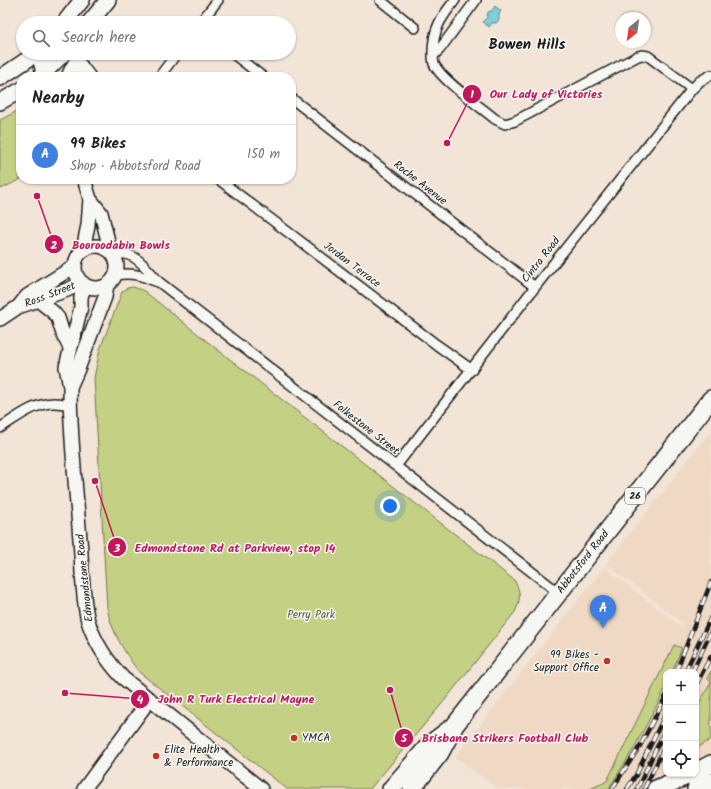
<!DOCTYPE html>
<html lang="en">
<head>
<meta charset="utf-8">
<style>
  :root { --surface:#fff; --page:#f6f6f6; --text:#222; --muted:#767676; --line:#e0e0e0; --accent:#0f766e }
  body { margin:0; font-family:Kalam,sans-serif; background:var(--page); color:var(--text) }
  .controls { position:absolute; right:12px; bottom:12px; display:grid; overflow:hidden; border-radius:8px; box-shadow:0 1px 3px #0004 }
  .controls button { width:36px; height:36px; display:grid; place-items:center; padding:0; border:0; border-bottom:1px solid var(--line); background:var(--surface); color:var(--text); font:20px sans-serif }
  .compass { position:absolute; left:615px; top:12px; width:36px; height:36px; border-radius:50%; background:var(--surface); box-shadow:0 1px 3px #0004; rotate:209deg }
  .you { position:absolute; left:390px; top:506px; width:14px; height:14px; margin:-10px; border:3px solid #fff; border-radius:50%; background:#1a73e8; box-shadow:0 0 0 6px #1a73e833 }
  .badge { display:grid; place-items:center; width:26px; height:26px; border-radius:50%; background:var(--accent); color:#fff; font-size:13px; font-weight:700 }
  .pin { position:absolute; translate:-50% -33px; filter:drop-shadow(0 1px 2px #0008) }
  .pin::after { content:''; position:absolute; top:21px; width:14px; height:12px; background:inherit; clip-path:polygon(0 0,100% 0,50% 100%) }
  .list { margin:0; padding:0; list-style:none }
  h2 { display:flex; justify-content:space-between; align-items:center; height:52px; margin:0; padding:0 16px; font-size:17px }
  h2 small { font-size:13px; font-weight:400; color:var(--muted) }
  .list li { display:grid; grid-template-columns:26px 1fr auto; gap:12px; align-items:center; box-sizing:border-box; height:60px; padding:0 16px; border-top:1px solid var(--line) }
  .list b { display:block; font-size:15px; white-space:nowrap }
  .list p { margin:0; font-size:13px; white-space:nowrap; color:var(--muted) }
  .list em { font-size:13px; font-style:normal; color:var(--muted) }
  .icon { flex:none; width:22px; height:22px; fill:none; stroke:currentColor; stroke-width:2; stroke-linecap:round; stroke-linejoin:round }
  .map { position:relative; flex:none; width:711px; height:789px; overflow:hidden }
  .search { position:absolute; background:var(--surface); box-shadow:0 1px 3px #0004; left:16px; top:16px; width:280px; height:44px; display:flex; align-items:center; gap:10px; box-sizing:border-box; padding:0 14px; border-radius:22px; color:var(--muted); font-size:15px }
  .panel { position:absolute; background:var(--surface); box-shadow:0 1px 3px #0004; left:16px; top:72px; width:280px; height:112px; border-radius:16px }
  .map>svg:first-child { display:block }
  .built { fill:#efd9c4; fill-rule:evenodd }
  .green { fill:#c4d084; stroke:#707650 }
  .water { fill:#7fd1d6; stroke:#57898c }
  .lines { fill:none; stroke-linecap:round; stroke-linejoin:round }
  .street-casing { stroke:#1c1c1c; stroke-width:12 }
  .secondary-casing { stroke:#1c1c1c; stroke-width:16 }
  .primary-casing { stroke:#1c1c1c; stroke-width:18 }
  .highway-casing { stroke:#1c1c1c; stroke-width:20 }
  .street { stroke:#f6f6f2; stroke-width:9 }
  .secondary { stroke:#f6f6f2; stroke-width:13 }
  .primary { stroke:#f6f6f2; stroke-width:15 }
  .highway { stroke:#f6f6f2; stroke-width:17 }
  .rail-casing { stroke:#1c1c1c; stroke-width:4.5 }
  .rail { stroke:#f6f6f2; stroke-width:3; stroke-dasharray:9; stroke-linecap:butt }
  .poi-dot { fill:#c8321e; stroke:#f6f6f2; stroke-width:1.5 }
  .labels { text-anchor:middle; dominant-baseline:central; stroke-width:3; stroke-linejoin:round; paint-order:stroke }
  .shield { fill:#f6f6f2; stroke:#5d5d5c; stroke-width:1 }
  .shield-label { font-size:10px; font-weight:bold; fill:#1c1c1c }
  .street-label { font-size:11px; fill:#1c1c1c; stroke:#f6f6f2 }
  .park-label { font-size:11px; fill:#575b40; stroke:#f6f6f2 }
  .poi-label { font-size:11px; fill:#1c1c1c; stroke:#f6f6f2; text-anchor:start }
  .district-label { font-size:15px; font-weight:bold; fill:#1c1c1c; stroke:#f6f6f2 }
  .leader { fill:none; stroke:#c2185b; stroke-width:1.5 }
  .callout-dot { fill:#c2185b; stroke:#f6f6f2; stroke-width:1.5 }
  .mark-label { font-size:12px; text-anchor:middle; font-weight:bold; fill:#fff }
  .callout-label { font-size:12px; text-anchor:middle; font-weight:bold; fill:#c2185b; stroke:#f6f6f2; stroke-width:3; stroke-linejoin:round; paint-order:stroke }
</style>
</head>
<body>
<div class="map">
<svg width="711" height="789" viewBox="0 0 711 789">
  <rect width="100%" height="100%" fill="#f2e5d7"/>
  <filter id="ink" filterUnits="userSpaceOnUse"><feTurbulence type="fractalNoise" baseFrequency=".025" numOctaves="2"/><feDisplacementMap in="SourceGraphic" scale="8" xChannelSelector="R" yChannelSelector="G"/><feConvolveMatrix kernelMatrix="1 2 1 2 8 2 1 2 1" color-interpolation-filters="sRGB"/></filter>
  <g filter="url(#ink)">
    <!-- built -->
    <path class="built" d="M711 430V789H601L606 782 590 789H498L455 757 604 567 683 628 684 624 606 564ZM666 672H696V774H666Z"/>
    <!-- green -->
    <path class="green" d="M21 109V179L1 189 0 187V120Z
      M133 287 144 291 204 339 514 580C521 591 521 600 515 612L445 700 370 789H287L139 672C125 654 111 630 107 608L94 378 100 349 122 292 127 288Z
      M674 645 682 648 672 672H666V686L660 699 633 750 609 788 606 789H590L607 781Z
      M711 671V739L696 749V709L711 682 707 678Z"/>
    <!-- water -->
    <path class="water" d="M495 6 501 11 499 14V20L496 23H492L489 27 483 22 487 17 488 12 492 11Z"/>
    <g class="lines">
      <!-- street casing -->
      <g class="street-casing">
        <path id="street" d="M380 0 415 28
          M455 0C441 18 433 29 433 52 433 56 433 60 434 64 441 80 481 107 495 119L505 124 515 121 638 56 642 55 648 56 692 89
          M200 23 218 0
          M232 53 263 77
          M433 56 440 49 476 0
          M159 77 177 53
          M291 98 535 287
          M218 179 437 345 472 370
          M113 254C118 254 124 253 129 255 138 257 152 274 159 282L559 593
          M116 275C133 272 142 276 158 282
          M0 428C16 418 34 403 54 403 59 403 65 404 70 405
          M396 466 535 287 692 89 700 81 711 75"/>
      </g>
      <!-- secondary casing -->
      <g class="secondary-casing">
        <path id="secondary" d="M38 53 44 77
          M76 60 89 77
          M68 77C70 69 78 61 78 53
          M84 179 90 199 101 213 108 241 106 249
          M75 267a21 21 0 1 1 42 0a21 21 0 1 1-42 0Z
          M86 249 85 240 88 225 90 199
          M85 285 81 297V307L66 367 70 387C70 437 76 488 80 539 82 563 82 598 88 621 95 643 107 661 123 678L261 789
          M38 300 53 312 58 318 63 334 70 348
          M18 307 27 296 75 266
          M0 319 18 307 67 290 83 283
          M70 387 78 369 105 297 107 285
          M84 789 150 699"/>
      </g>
      <!-- primary casing -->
      <g class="primary-casing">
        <path id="primary" d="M64 23 82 0
          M89 23 108 0
          M40 77 64 53
          M0 78 37 53
          M0 102 21 90"/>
      </g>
      <!-- highway casing -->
      <g class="highway-casing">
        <path id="highway" d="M696 772 711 764
          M391 789 430 744 450 729
          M412 789 440 753 455 725 711 399
          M656 789 692 774
          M696 789 711 782"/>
      </g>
      <!-- street -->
      <use href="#street" class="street"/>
      <!-- secondary -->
      <use href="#secondary" class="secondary"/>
      <!-- primary -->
      <use href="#primary" class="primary"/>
      <!-- highway -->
      <use href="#highway" class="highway"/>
      <!-- rail casing -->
      <g class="rail-casing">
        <path id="rail" d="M676 672 711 582
          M685 672 711 617
          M692 672 711 632
          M696 685 711 656
          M612 789 640 746 666 696
          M627 789 636 775 666 713
          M637 789 666 728
          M644 789 666 744"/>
      </g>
      <!-- rail -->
      <use href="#rail" class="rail"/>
    </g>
  </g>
  <!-- markers -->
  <g class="poi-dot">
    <circle cx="607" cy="661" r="4"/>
    <circle cx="294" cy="738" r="4"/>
    <circle cx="156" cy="756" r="4"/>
  </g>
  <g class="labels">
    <!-- shield labels -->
    <rect class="shield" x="625" y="488" width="20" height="16" rx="3"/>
    <g class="shield-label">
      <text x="635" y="496">26</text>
    </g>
    <!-- street labels -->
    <g class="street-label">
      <text transform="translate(420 183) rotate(38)">Roche Avenue</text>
      <text transform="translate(541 260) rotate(-52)">Cintra Road</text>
      <text transform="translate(352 265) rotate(37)">Jordan Terrace</text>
      <text transform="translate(50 295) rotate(-21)">Ross Street</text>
      <text transform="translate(366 428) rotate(38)">Folkestone Street</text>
      <text transform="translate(583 562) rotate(-52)">Abbotsford Road</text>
      <text transform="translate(85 578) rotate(-96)">Edmondstone Road</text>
    </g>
    <!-- park labels -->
    <g class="park-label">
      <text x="311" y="615">Perry Park</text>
    </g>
    <!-- poi labels -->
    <g class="poi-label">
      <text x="599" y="655" text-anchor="end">99 Bikes -<tspan x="599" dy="13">Support Office</tspan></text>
      <text x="302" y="738">YMCA</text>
      <text x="164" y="750">Elite Health<tspan x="164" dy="13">&amp; Performance</tspan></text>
    </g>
    <!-- district labels -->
    <g class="district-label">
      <text x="527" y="45">Bowen Hills</text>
    </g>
  </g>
  <!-- callouts -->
  <path class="leader" d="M447 143L472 94M37 196L54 244M95 481L117 547M65 693L140 699M390 690L404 738"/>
  <g class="callout-dot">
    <circle cx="447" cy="143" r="4"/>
    <circle cx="37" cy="196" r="4"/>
    <circle cx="95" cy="481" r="4"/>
    <circle cx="65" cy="693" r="4"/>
    <circle cx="390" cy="690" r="4"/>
    <circle cx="472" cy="94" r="10"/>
    <circle cx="54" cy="244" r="10"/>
    <circle cx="117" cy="547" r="10"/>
    <circle cx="140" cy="699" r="10"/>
    <circle cx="404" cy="738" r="10"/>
  </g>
  <g class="mark-label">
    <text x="472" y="98">1</text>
    <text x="54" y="249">2</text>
    <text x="117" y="552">3</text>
    <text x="140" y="703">4</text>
    <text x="404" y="742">5</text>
  </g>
  <g class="callout-label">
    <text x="546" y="98">Our Lady of Victories</text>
    <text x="121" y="249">Booroodabin Bowls</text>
    <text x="235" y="552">Edmondstone Rd at Parkview, stop 14</text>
    <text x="236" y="703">John R Turk Electrical Mayne</text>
    <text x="505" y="742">Brisbane Strikers Football Club</text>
  </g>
</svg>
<div class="controls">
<button>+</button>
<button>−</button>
<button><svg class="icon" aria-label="locate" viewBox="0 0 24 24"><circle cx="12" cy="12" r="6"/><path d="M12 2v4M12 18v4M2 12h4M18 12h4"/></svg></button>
</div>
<svg class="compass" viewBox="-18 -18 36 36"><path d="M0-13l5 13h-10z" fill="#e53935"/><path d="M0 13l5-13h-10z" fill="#767676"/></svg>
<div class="you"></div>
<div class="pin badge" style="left:603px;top:628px;background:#3f7fe0">A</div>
<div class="search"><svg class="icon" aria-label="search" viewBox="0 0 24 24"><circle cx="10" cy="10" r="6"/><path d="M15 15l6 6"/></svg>Search here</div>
<section class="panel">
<h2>Nearby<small></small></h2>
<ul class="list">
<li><span class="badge" style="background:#3f7fe0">A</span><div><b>99 Bikes</b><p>Shop · Abbotsford Road</p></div><em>150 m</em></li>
</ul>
</section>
</div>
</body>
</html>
